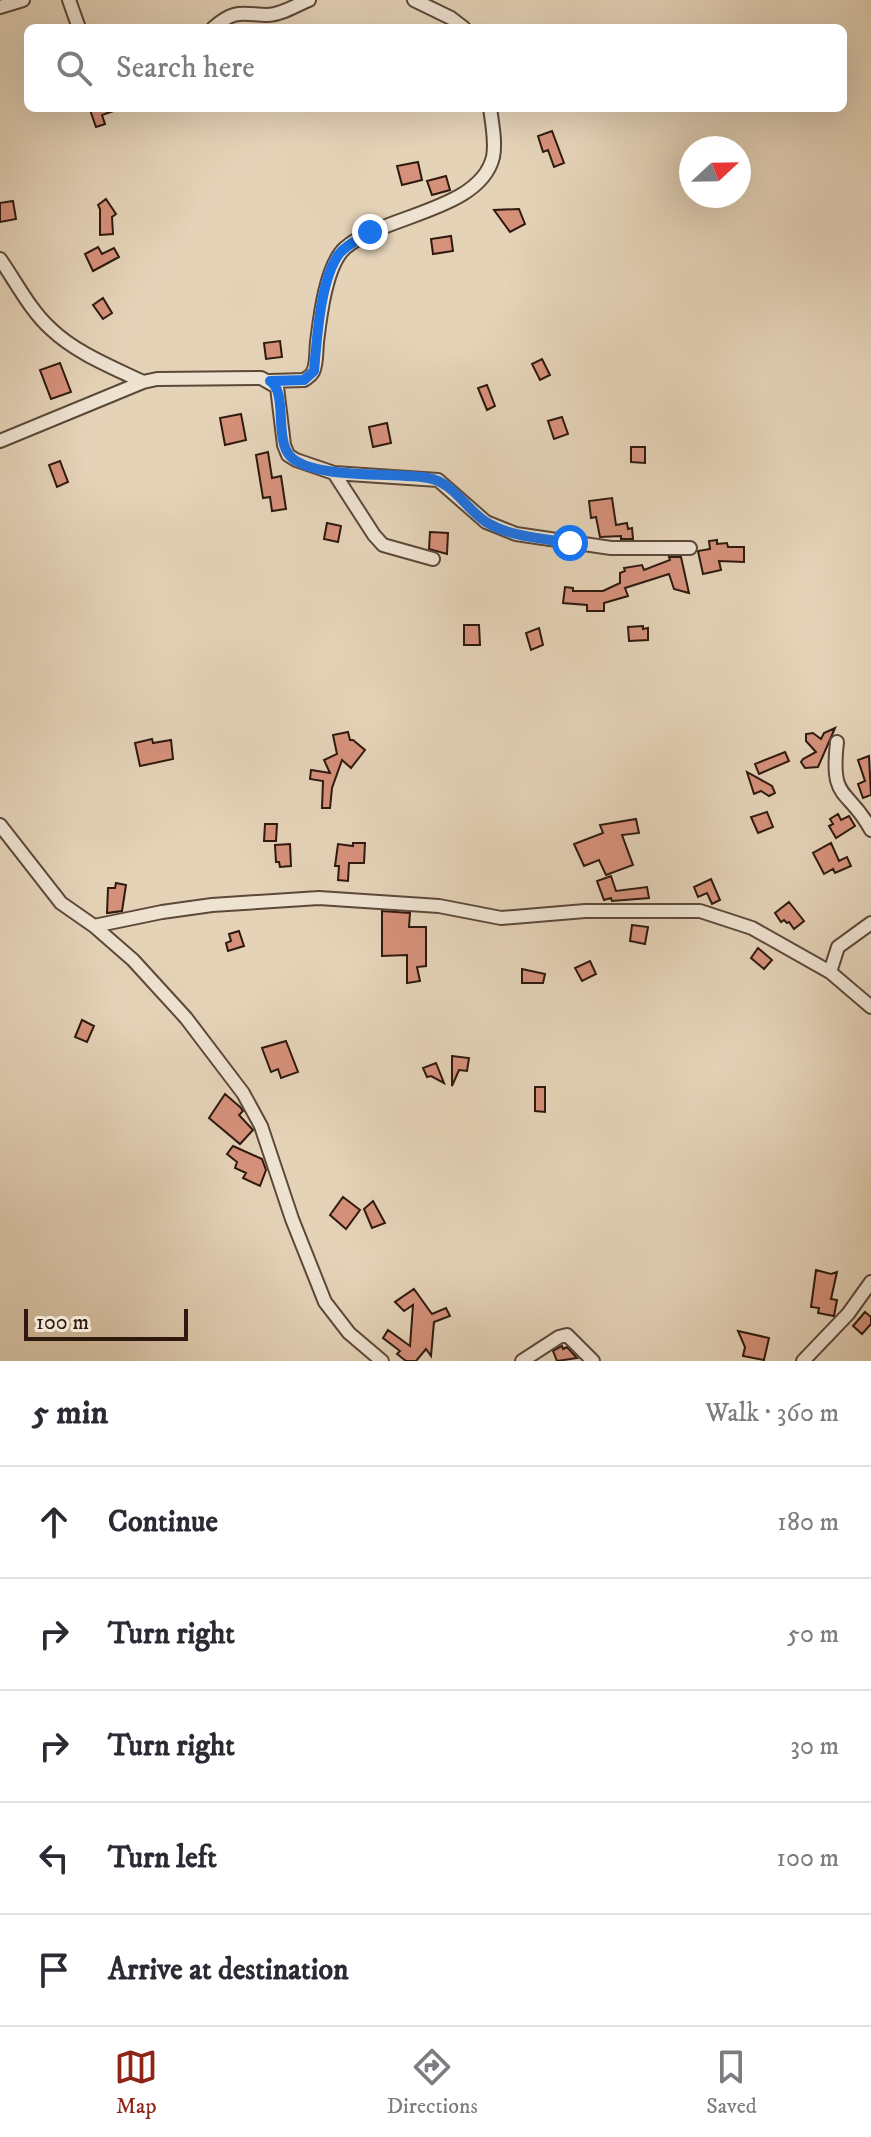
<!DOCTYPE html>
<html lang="en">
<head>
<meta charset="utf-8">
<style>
  :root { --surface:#fff; --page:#f7f7f7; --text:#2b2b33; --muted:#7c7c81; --line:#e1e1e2; --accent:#8f2418 }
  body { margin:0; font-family:"IM FELL DW Pica",serif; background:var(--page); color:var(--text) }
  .compass { position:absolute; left:679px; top:136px; width:72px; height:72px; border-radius:50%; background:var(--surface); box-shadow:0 8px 32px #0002; rotate:68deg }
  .scale { position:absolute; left:24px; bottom:20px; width:164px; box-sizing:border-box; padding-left:8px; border:4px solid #2e190f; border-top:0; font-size:22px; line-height:28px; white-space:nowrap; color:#2e190f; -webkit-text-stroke:6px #eee2d1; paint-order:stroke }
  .stop { position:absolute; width:24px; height:24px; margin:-18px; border:6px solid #1a73e8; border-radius:50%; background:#fff }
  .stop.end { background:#1a73e8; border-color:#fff; box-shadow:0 2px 8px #0008 }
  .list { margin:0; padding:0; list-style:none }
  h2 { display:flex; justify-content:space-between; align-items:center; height:104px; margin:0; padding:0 32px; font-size:34px }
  h2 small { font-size:26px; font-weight:400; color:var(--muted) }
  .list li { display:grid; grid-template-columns:52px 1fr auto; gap:24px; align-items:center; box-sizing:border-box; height:112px; padding:0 32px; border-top:2px solid var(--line) }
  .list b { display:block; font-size:30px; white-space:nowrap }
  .list em { font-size:26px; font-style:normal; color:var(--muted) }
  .icon { flex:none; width:44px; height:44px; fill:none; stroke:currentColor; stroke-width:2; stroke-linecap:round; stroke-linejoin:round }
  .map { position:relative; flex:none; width:871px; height:1361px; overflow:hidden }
  .search { position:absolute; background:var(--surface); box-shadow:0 8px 32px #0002; left:24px; right:24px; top:24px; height:88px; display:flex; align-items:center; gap:20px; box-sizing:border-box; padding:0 28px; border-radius:12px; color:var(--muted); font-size:30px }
  .sheet { height:664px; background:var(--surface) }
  nav { display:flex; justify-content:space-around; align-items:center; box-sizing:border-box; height:112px; border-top:2px solid var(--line); background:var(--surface); font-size:22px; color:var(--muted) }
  nav a { display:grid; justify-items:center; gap:4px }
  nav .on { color:var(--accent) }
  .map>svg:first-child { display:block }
  .building { fill:#d6917b; stroke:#2e190f; stroke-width:2 }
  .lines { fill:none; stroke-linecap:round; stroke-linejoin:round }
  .minor-casing { stroke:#5c4839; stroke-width:16 }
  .minor { stroke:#eee2d1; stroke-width:12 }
  .route { stroke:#1a73e8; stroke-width:10 }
</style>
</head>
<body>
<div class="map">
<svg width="871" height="1361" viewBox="0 0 871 1361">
  <rect width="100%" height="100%" fill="#e5d3b8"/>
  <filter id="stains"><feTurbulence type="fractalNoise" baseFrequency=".0025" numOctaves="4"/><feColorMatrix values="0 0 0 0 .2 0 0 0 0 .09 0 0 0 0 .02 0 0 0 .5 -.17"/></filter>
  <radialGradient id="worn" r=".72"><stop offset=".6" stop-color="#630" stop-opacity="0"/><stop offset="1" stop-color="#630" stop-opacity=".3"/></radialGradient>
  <!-- building -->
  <path class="building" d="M96 108H118L119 109 102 115 105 124 96 127 90 110Z
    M552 131 564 163 554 167 548 150 543 152 538 136Z
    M418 162 422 180 402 185 397 166Z
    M446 176 450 190 432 195 427 181Z
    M106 199 116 214 112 217 113 234 100 235V209L98 205Z
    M13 201 16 219 0 222V203Z
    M519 209 525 224 510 232 494 210Z
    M451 236 453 251 433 254 431 239Z
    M98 247 102 254 114 248 119 257 93 271 85 254Z
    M103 298 112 313 103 319 93 305Z
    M280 341 282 357 266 359 264 343Z
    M542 359 550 375 540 380 532 364Z
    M60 363 71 392 51 399 40 370Z
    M487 385 495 406 487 410 478 388Z
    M241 414 246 440 225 445 220 418Z
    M562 417 568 434 554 439 548 421Z
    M387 423 391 443 373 447 369 427Z
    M631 447H645V463L631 462Z
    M268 452 272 478 281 476 286 509 272 511 270 497 263 498 256 455Z
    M60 461 68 482 57 487 49 465Z
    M612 498 616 525 627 523 628 529 632 528 633 539H621V536L600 537 596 517 591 518 589 501Z
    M327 523 341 526 338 542 324 539Z
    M430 532 448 533 447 554 429 549Z
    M717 540V544L727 543 728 547H744V562L719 561 721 570 703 574 698 551 710 549 709 541Z
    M669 557H681L689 593 674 589 669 574 625 588 628 596 604 603V611H587V605L563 603 565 587 573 588V591H603L620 583V573L625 571 624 568 642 565 644 570 670 560Z
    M464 625H479L480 645H464Z
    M643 626V629L648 628V640L629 641 628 627Z
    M539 628 543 645 531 650 526 633Z
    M835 728 818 767 805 768 801 762 803 759 816 752 806 741V734L813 733 821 739 824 733Z
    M348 732 350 740H353L365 750 351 768 342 760 332 788 330 808H322L323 781 310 779 311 770 330 773 324 760 337 754 333 735Z
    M152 739 153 743 171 740 173 759 140 766 135 743Z
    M785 752 789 761 759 774 755 764Z
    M869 756 871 795 863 798 858 784 865 781 858 760Z
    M747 772 772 786 775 793 769 796 761 791 754 794Z
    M767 812 773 827 758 833 751 817Z
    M838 814 841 820 849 816 855 826 836 838 829 826 833 824 830 819Z
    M636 819 639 833 622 835 633 865 606 875 599 860 584 866 574 844 603 833 600 825Z
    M265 824H277L276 841H264Z
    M353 843H365L364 863H349L348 881 338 880 339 866H335L338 844 353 846Z
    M831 843 839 861 847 857 851 866 835 873 833 869 824 874 813 853Z
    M290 844 291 866 280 867 279 862H276L275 845Z
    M611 876 616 891 647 887 649 898 612 901 611 898 604 900 597 881Z
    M711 879 720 900 712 904 707 893 698 897 694 887Z
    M116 883 126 885 122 911 107 913 108 888H115Z
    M789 902 804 921 794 929 789 922 787 923 784 920 781 922 775 913Z
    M382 911 410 913 409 927H426V966L417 967 420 981 407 983V955L382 956Z
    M632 925 648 927 645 944 630 941Z
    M239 931 244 946 228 951 226 943 231 941 229 934Z
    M758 948 772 960 764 969 751 958Z
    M590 961 596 974 582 981 575 968Z
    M522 969 545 974 543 983H522Z
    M82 1020 94 1026 87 1042 75 1037Z
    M286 1041 298 1072 281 1078 278 1069 271 1072 262 1048Z
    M452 1056 469 1058 467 1071 459 1070 452 1086Z
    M436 1063 444 1083 431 1076 427 1077 423 1068Z
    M535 1087H545V1112L535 1111Z
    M225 1094 240 1107 243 1111 239 1115 253 1130 240 1144 209 1118Z
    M233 1146 262 1159 266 1170 260 1186 243 1178 246 1173 235 1168 237 1162 227 1154Z
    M343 1197 360 1210 346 1229 330 1215Z
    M373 1201 385 1223 372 1228 364 1209Z
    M816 1270 831 1274 837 1272 831 1299 837 1300 834 1316 818 1313 819 1308 811 1307Z
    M414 1289 432 1314 446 1308 450 1316 434 1322 431 1356 426 1349 416 1361H406L397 1354 400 1351 383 1338 388 1330 410 1346 413 1305 404 1311 395 1302Z
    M865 1312 871 1317V1324L862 1334 853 1326Z
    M738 1331 769 1338 764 1360 743 1356 745 1347Z
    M562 1346 563 1349 567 1347 577 1358 557 1361 553 1351Z"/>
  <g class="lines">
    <!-- minor casing -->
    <g class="minor-casing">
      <path id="minor" d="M69 0 79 28
        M414 0 451 18 464 28
        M0 7 23 0
        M213 28C235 9 241 14 267 15 281 15 296 5 309 0
        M0 259C16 282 30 310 51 329 76 353 112 367 143 382
        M270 381 304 380C308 377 310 377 313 372 317 364 316 351 317 342 320 317 326 265 345 248 383 215 480 211 493 157 496 142 492 123 490 108
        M0 441 143 382 157 379 261 378 277 387 284 445 288 455 296 460 334 473 438 480 486 522 516 534 611 548H690
        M334 473 374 535 383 545 433 559
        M837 742C830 803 848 787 871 830
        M0 825 61 903 94 926 133 960 186 1018 243 1093 261 1126 292 1219 325 1302 349 1333 382 1361
        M94 926 162 912 212 905 319 898 439 906 501 918 585 911H700L752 928 830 972 871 1007
        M830 972 838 947 871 923
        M522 1361 559 1337 567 1335 593 1361
        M803 1361 848 1314 871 1282"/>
    </g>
    <!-- minor -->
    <use href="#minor" class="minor"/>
  </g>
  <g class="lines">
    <!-- route -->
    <path class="route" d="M370 232C360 239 347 244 339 254 320 280 317 339 314 371L304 380 270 381C288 392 274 438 290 456 312 480 396 472 428 478 453 482 466 509 486 522 510 537 542 538 570 543"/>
  </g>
  <rect width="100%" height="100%" filter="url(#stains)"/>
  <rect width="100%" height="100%" fill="url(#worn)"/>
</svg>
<svg class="compass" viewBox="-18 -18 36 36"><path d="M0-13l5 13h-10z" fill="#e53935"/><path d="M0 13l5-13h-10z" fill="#7c7c81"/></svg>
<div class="scale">100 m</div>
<div class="stop" style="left:570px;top:543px"></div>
<div class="stop end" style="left:370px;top:232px"></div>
<div class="search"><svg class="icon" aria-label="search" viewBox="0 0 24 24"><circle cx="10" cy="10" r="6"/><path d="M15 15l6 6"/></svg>Search here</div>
</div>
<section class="sheet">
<h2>5 min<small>Walk · 360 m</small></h2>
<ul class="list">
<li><svg class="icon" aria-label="ahead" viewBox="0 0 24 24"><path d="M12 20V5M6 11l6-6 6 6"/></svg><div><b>Continue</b></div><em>180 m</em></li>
<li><svg class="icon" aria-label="right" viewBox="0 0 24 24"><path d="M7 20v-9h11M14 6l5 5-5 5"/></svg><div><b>Turn right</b></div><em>50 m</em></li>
<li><svg class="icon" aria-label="right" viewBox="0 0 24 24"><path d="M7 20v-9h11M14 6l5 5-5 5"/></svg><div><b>Turn right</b></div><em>30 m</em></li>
<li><svg class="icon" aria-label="left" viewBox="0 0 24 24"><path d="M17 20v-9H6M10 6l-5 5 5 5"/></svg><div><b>Turn left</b></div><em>100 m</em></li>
<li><svg class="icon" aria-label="arrive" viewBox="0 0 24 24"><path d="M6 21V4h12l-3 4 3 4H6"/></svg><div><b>Arrive at destination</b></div></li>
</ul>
</section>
<nav>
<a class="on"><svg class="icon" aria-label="map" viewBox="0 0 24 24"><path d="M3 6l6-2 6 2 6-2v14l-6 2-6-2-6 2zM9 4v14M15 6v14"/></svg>Map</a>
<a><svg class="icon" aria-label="directions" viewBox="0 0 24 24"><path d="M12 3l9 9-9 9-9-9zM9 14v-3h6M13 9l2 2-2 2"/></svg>Directions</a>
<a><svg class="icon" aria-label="saved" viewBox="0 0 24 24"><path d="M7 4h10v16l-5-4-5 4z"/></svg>Saved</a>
</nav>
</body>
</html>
